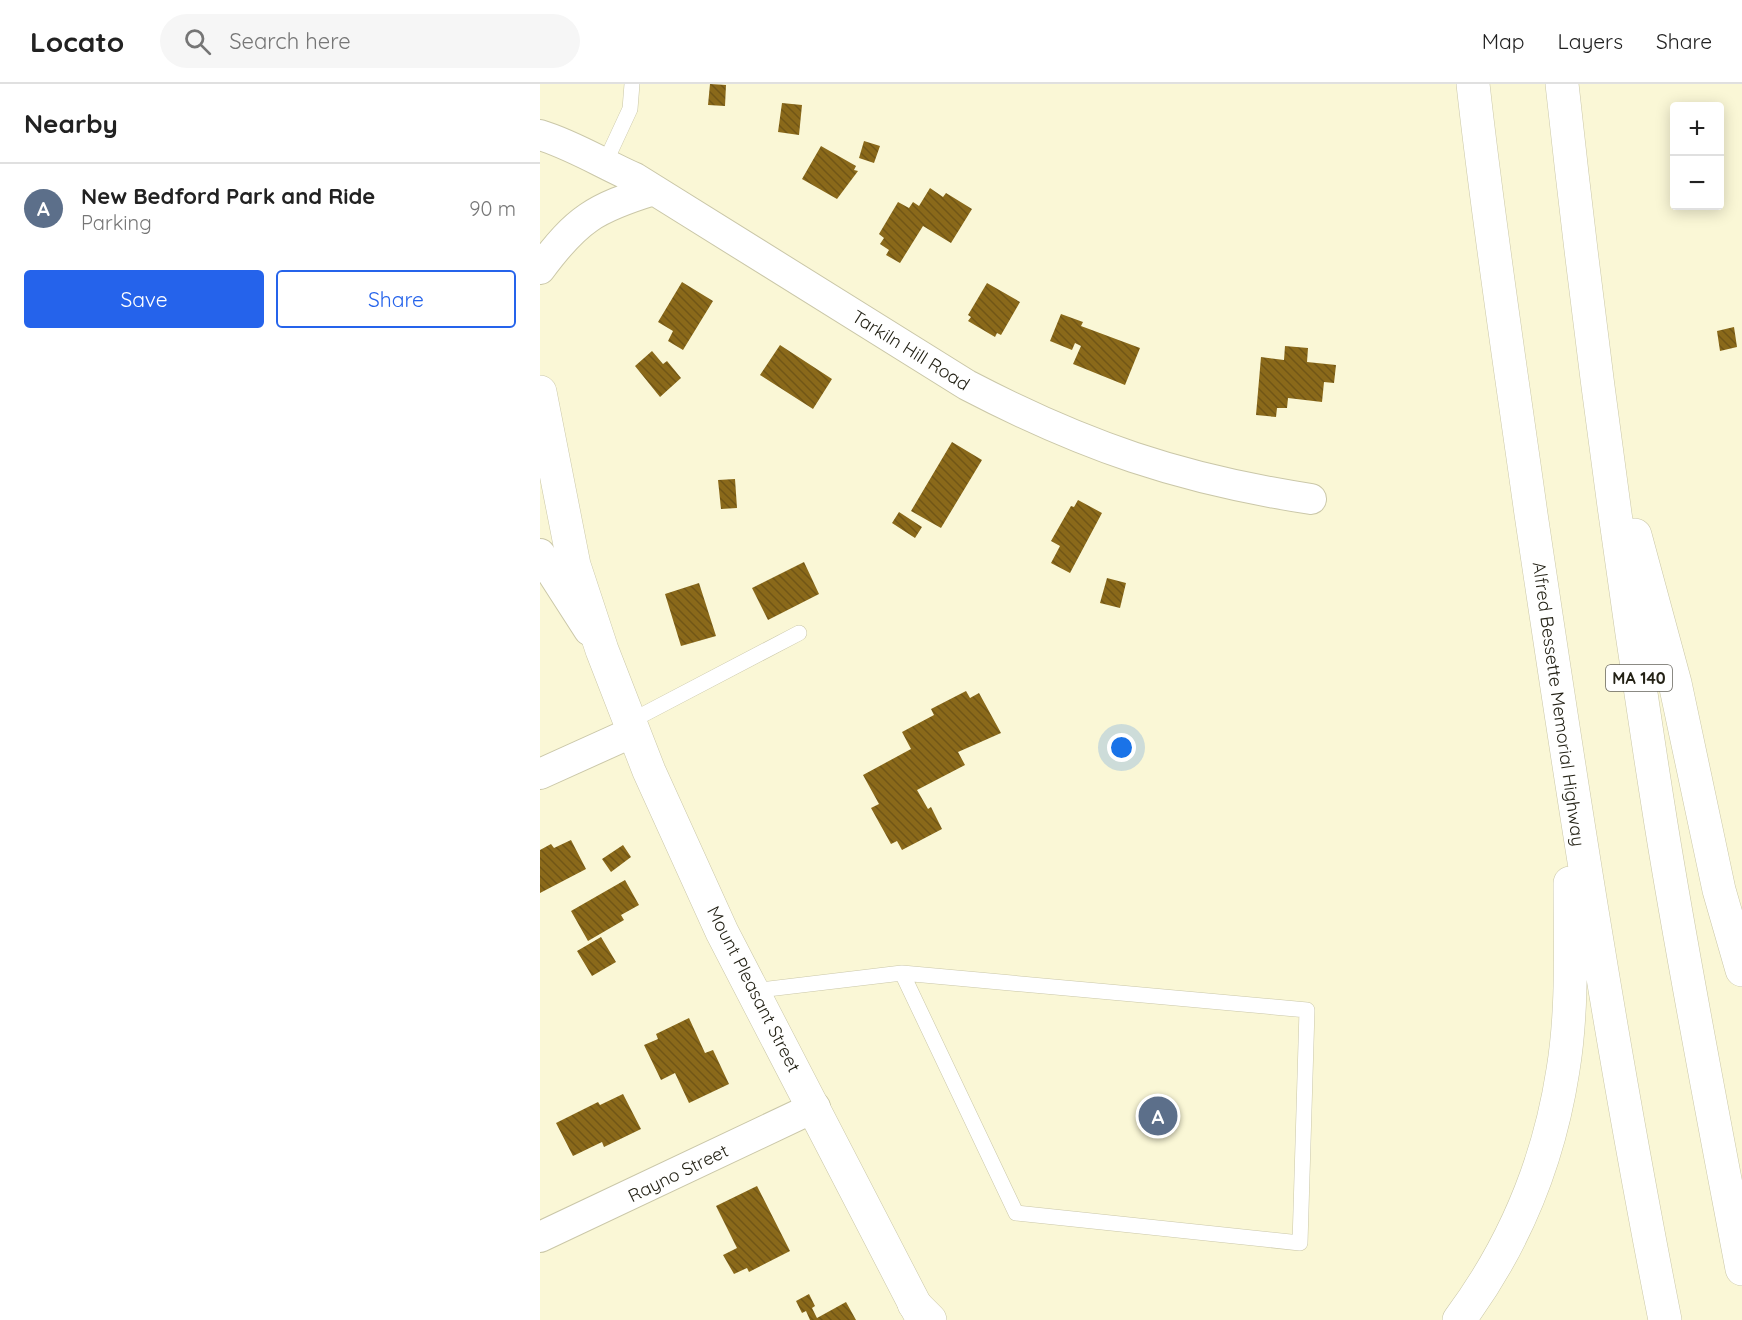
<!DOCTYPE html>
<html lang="en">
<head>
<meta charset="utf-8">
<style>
  :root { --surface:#fff; --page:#f6f6f6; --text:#222; --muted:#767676; --line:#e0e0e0; --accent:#2563eb }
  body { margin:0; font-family:Quicksand,sans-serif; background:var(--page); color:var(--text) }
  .controls { position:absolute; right:18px; top:18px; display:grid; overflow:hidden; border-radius:6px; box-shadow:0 3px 15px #0003 }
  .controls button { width:54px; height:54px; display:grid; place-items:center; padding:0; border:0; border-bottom:2px solid var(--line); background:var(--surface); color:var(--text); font:30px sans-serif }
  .you { position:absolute; left:582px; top:664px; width:21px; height:21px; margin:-15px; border:4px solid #fff; border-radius:50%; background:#1a73e8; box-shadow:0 0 0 9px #1a73e833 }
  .badge { display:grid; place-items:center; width:39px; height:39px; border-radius:50%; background:var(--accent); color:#fff; font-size:20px; font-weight:700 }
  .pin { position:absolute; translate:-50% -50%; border:3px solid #fff; box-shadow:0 2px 6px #0006 }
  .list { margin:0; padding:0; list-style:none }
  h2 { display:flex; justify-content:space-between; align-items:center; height:78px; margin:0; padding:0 24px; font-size:26px }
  h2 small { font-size:20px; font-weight:400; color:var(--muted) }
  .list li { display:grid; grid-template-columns:39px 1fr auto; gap:18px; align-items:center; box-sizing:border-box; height:90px; padding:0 24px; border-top:2px solid var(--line) }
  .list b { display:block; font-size:22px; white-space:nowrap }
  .list p { margin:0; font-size:20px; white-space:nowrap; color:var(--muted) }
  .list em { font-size:20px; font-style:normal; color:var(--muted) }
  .actions { display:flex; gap:12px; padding:18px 24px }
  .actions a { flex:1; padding:14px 0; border:2px solid var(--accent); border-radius:6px; text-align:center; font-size:21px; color:var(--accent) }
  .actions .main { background:var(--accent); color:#fff }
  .icon { flex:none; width:33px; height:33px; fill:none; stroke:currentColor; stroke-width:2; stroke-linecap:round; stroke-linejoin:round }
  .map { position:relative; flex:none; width:1202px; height:1236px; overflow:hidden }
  header { display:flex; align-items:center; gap:36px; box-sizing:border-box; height:84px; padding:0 30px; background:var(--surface); border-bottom:2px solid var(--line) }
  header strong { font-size:28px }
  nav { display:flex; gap:33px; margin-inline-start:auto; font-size:21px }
  .search { width:420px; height:54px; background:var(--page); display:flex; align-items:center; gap:15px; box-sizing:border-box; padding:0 21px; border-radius:33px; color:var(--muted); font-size:22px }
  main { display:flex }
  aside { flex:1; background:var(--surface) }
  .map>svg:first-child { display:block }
  .building { fill:url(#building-back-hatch) }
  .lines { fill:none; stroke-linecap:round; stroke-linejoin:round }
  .service-casing { stroke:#cac7a8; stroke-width:16 }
  .minor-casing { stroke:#cac7a8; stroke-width:32 }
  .secondary-casing { stroke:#cac7a8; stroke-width:34 }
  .motorway-casing { stroke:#cac7a8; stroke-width:34 }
  .service { stroke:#fff; stroke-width:15 }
  .minor { stroke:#fff; stroke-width:30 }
  .secondary { stroke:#fff; stroke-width:33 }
  .motorway { stroke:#fff; stroke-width:33 }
  .labels { text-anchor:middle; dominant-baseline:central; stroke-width:4.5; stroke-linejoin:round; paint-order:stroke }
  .shield { fill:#fff; stroke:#66645c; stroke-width:1.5 }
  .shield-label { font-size:16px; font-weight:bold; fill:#242216 }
  .street-label { font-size:18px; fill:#242216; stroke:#fff }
</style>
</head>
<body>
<header>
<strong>Locato</strong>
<div class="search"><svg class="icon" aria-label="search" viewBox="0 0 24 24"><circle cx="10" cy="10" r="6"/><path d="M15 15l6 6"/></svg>Search here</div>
<nav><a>Map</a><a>Layers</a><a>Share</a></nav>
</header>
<main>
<aside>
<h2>Nearby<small></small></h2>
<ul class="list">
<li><span class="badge" style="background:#5c6f8a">A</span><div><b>New Bedford Park and Ride</b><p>Parking</p></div><em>90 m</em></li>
</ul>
<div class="actions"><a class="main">Save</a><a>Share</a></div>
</aside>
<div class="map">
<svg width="1202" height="1236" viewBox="0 0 1202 1236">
  <defs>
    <pattern id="building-back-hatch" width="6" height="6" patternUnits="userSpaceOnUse" patternTransform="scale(1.5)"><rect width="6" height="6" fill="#8a691a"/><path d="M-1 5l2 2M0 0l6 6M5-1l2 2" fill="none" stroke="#715616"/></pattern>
  </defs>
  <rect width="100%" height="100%" fill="#faf7d6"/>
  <!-- building -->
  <path class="building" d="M170 0 186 1 185 22 168 21Z
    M242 19 262 21 259 51 238 48Z
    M324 57 340 62 334 79 319 74Z
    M281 62 316 82 314 86 318 87 297 115 262 95Z
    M390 104 403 113 406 109 432 125 411 159 383 142 360 179 346 171 349 166 340 160 344 154 339 150 358 118 369 124 373 118 379 122Z
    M142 198 173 217 143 266 128 257 133 247 118 238Z
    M447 199 480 218 461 251 457 249 455 253 428 237 431 233 428 231Z
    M521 230 543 238 541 242 600 264 585 301 533 280 541 262 535 259 532 266 510 257Z
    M1194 243 1197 263 1180 267 1177 247Z
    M240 261 292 295 273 325 220 291Z
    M745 262 768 264 767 278 796 281 794 299 784 298 782 318 748 314 747 324H737L736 333 716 331 721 273 744 276Z
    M112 267 123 280 127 277 141 294 120 313 95 282Z
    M412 358 442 376 401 444 371 427Z
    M195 395 197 424 181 425 178 396Z
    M538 416 562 429 530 489 511 479 520 462 511 457 531 422 534 423Z
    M359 428 382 443 375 454 352 439Z
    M264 478 279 510 228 536 212 504Z
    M567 494 586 499 580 524 560 519Z
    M159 499 176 552 141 562 125 510Z
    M426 607 430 614 439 609 461 649 418 668 425 681 377 706 388 725 391 723 402 745 362 766 357 757 351 760 331 724 339 720 323 691 371 665 362 648 394 631 391 625Z
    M31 756 46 785 0 809V766L11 760 14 764Z
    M83 761 91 773 71 788 62 775Z
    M85 796 99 821 81 831 84 836 48 857 31 827Z
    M61 853 76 878 52 892 37 867Z
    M149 934 165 969 173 966 189 1000 149 1019 135 989 121 996 104 961 118 955 116 950Z
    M83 1010 101 1045 64 1063 62 1058 33 1072 16 1039 58 1018 60 1021Z
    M217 1102 250 1167 209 1188 207 1184 194 1190 183 1171 197 1164 176 1122Z
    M269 1210 275 1222 272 1224 277 1234 306 1218 316 1236H270L266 1227 262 1229 256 1217Z"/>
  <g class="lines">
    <!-- service casing -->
    <g class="service-casing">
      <path id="service" d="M64 81 90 25 92 0
        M89 638 259 549
        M212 907 362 889 476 1129 760 1159 767 926 362 889"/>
    </g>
    <!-- minor casing -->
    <g class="minor-casing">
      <path id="minor" d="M0 51C33 61 63 80 95 94L427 301C544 362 640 395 771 415
        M0 185C37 135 55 124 114 106
        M0 470 49 546
        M0 690 93 648
        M0 1153 275 1023"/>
    </g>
    <!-- secondary casing -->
    <g class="secondary-casing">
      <path id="secondary" d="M0 308 34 481 62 566 109 687 182 848 383 1236"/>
    </g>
    <!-- motorway casing -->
    <g class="motorway-casing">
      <path id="motorway" d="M933 0C949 144 971 287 991 430 1031 700 1072 968 1125 1236
        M1022 0C1049 248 1082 494 1121 740 1145 889 1174 1037 1202 1185
        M1095 451 1135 599 1179 806 1202 886
        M374 1220 390 1236
        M919 1236C974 1162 1009 1077 1023 986 1033 925 1030 861 1030 799"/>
    </g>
    <!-- service -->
    <use href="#service" class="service"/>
    <!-- minor -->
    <use href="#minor" class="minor"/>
    <!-- secondary -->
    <use href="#secondary" class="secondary"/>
    <!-- motorway -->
    <use href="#motorway" class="motorway"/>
  </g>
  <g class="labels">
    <!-- shield labels -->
    <rect class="shield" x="1066" y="581" width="66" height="26" rx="4.5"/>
    <g class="shield-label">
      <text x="1099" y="594">MA 140</text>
    </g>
    <!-- street labels -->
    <g class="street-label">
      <text transform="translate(371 266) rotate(32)">Tarkiln Hill Road</text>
      <text transform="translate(1019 620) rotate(82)">Alfred Bessette Memorial Highway</text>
      <text transform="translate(214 905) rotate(63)">Mount Pleasant Street</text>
      <text transform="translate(138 1089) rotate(-26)">Rayno Street</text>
    </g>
  </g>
</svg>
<div class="controls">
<button>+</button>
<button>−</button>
</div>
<div class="you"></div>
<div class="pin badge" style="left:618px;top:1032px;background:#5c6f8a">A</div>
</div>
</main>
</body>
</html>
